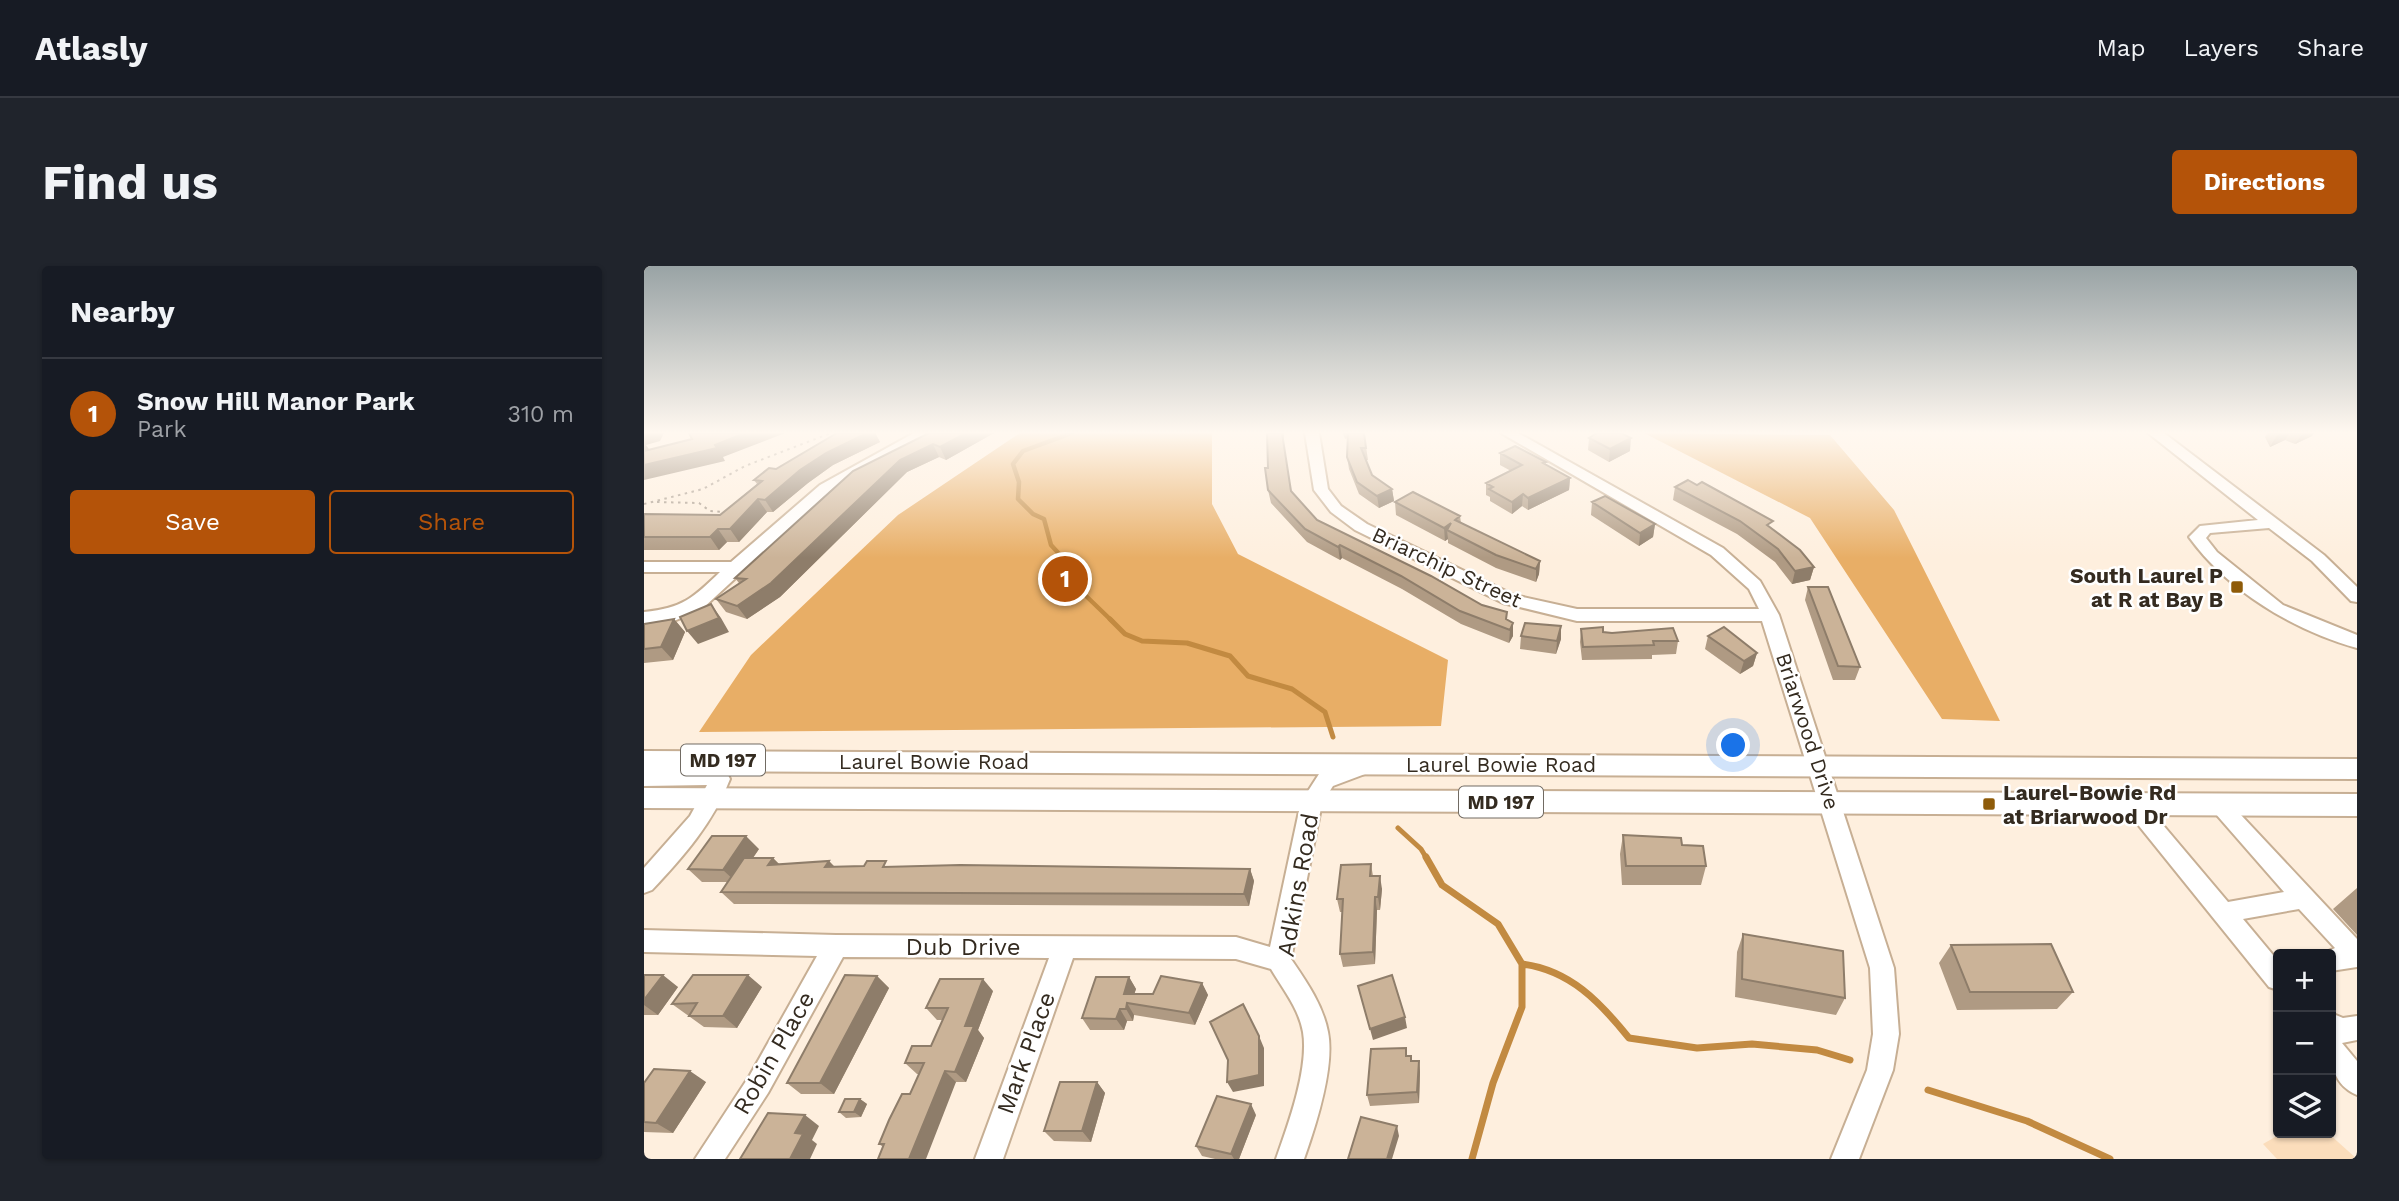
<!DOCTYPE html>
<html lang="en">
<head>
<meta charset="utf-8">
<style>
  :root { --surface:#171b24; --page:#20242c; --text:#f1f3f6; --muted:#9ea1a6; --line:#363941; --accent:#b45309 }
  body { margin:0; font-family:"Work Sans",sans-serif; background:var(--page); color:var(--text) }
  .controls { position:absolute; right:21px; bottom:21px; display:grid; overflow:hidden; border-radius:7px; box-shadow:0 2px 5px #0004 }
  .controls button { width:63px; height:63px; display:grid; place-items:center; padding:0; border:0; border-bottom:2px solid var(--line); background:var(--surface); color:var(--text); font:35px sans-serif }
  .you { position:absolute; left:1090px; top:480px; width:24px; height:24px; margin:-18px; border:5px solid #fff; border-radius:50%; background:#1a73e8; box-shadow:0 0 0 10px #1a73e833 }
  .badge { display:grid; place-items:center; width:46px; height:46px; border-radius:50%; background:var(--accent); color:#fff; font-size:23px; font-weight:700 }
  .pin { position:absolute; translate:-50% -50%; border:4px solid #fff; box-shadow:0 2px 7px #0006 }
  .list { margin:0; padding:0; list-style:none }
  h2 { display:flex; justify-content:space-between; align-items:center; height:91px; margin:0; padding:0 28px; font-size:30px }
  h2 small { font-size:23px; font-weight:400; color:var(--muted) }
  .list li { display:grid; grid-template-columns:46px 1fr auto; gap:21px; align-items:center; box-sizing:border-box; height:112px; padding:0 28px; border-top:2px solid var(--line) }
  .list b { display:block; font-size:26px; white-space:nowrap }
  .list p { margin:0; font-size:23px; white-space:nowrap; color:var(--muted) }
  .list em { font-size:23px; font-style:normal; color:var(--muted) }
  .actions { display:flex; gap:14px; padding:21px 28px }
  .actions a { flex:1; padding:16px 0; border:2px solid var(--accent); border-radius:7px; text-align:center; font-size:24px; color:var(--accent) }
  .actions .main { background:var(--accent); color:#fff }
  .icon { flex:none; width:38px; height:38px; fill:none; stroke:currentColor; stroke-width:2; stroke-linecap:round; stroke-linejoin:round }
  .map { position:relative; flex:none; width:1713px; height:893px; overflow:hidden; border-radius:7px }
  header { display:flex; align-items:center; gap:42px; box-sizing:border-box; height:98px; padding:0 35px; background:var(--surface); border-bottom:2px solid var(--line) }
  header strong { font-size:33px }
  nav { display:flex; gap:38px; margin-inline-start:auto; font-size:24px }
  .intro { display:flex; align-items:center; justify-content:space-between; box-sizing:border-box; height:168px; padding:0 42px }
  h1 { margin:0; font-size:49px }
  .button { padding:18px 32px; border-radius:7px; background:var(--accent); color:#fff; font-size:24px; font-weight:700 }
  main { display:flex; gap:42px; padding:0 42px }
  aside { flex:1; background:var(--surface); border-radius:7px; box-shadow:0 2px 5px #0004 }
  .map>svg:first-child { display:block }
  .green { fill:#fbddbb }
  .forest { fill:#e8ae66 }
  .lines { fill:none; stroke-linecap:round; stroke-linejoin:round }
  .stream-far2 { stroke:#c28a41; stroke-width:4.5 }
  .stream-far1 { stroke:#c28a41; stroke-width:5 }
  .stream { stroke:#c28a41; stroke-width:7 }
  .minor-casing { stroke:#c7af94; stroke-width:4 }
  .major-casing { stroke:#c7af94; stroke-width:4 }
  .path { stroke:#a19486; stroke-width:2; stroke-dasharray:2.5 4.5; stroke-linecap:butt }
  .minor { fill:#fff; fill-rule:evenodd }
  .major { fill:#fff; fill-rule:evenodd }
  .wall { fill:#af9a83 }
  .shaded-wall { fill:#8e7d6a }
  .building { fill:#cbb398; stroke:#8e7d6a; stroke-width:2 }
  .poi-dot { fill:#8e5b09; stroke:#fff; stroke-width:2.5 }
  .labels { text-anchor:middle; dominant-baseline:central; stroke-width:5; stroke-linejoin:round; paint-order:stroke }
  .shield { fill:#fff; stroke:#716b63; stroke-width:2 }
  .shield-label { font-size:19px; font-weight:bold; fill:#342b20 }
  .street-label { font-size:21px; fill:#342b20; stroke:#fff }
  .poi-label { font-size:21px; font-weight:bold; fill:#342b20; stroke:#fff; text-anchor:end }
  .near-street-label { font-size:24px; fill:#342b20; stroke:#fff }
</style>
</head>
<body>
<header>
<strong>Atlasly</strong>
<nav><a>Map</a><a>Layers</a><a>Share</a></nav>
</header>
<div class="intro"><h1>Find us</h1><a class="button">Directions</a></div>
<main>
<aside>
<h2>Nearby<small></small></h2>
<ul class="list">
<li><span class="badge">1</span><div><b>Snow Hill Manor Park</b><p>Park</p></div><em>310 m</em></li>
</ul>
<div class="actions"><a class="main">Save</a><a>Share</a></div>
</aside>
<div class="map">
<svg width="1713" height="893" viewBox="0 0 1713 893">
  <rect width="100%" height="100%" fill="#feefde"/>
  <!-- green -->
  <path class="green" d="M1638 867H1684L1713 893H1633L1619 878Z"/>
  <!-- forest -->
  <path class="forest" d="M376 167H568V238L594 288 804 394 797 460 55 466 107 389 254 249Z
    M1000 167 1186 169 1250 244 1356 455 1298 453 1166 252Z"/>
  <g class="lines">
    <!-- stream-far2 -->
    <path class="stream-far2" d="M428 167 379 185 369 198 375 216 374 233 389 248 400 253 407 279 429 303 440 328 468 355"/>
    <!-- stream-far1 -->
    <path class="stream-far1" d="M466 353 481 368 498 375 543 377 586 390 604 410 648 423 681 446 689 471
      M754 562 777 583 783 593"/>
    <!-- stream -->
    <path class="stream" d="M782 591 798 619 854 658 878 698C926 704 956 736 985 772L1053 782 1108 778 1173 784 1206 794
      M1284 824 1383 855 1466 893
      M828 893 849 817 878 741V698"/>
    <!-- minor casing -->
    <g class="minor-casing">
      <path id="minor" d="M270 167H287L186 225 58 343 30 355 0 358V346C39 342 49 332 76 306H0V296H87L176 219Z
        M661 167H675L684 223 697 240 723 258 870 329 933 343H1115L1105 323 1067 289 857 167H874L1079 282 1116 315 1135 349 1250 702 1255 768 1249 804 1215 893H1187L1223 804 1229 768 1226 702 1118 355H933L859 337 711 264 687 246 670 224Z
        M1504 167H1520L1680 289 1713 321V336L1707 335 1668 295 1625 262 1566 267 1562 272 1573 286 1639 339 1713 369V382C1649 364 1584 325 1545 271L1556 260 1614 254Z
        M722 492 729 495 732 500 729 505 689 520 678 537 647 693C662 715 679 739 684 766 691 801 672 859 660 893H632C644 859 665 802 659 766 655 743 639 723 627 703L592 693 429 692 359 893H331L405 692 199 691 124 827 81 893H51L106 809 173 690 0 686V664L192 669 592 671 626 681 657 536 675 508Z
        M48 502 83 507 86 513C69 557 40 590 8 624L0 627V602L46 550 63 519 0 520V504Z
        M1490 531 1497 533 1584 636 1640 626 1564 539 1568 533 1575 531 1582 533 1713 673V701L1687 705V688H1678L1691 682 1655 643 1599 653 1634 695V724L1625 721 1483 545 1479 539 1483 533Z
        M1687 747 1699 752 1713 750V774L1698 777 1713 795V829C1680 815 1686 777 1687 747Z"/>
    </g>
    <!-- major casing -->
    <g class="major-casing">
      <path id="major" d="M0 485 1713 493V513L0 505Z
        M0 522 1713 528V550L0 542Z"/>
    </g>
    <!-- path -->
    <path class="path" d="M13 236 55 237 66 245 80 246
      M0 238 59 223 101 200 187 167"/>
    <!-- minor -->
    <use href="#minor" class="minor"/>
    <!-- major -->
    <use href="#major" class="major"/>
  </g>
  <!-- wall -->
  <path class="wall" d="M223 167H231L236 176 189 199 164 217 129 246H123L95 276H83L75 284H0V248L76 249 113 218 110 214 132 203Z
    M285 167H350L302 194 295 191 263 206 136 331 103 353 82 346 72 333 95 317 91 312Z
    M623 167H640V185L647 225 673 254 869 357V370L865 377 817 358 758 323 698 292 696 294 663 276 627 237 624 224Z
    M699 167H720L724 194H722L728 209 748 223 750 235 735 242 715 228 705 203 703 191 704 172 701 173Z
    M1624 167H1670L1668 170 1651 178 1641 174 1626 181 1621 171Z
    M945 172 986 185 965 196 944 184Z
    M856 187 902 196V199L926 212 925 224 884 244 878 240 868 248 846 235V231L842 229V217L867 205 856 199Z
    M1031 221 1127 262 1170 301 1166 314 1148 318 1131 296 1093 268 1029 234Z
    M751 236 816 250 817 257 896 295 895 308 892 316 852 302 804 277V273L801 275 752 249Z
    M948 236 1011 258 1009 271 995 280 947 249Z
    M1164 321 1216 401 1211 414H1189L1161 334Z
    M30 353 41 366 29 394 0 397V358Z
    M917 360V373L912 388 876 383 877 370Z
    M937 363 1034 375 1032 388 1008 389V393L938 394 936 376Z
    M1064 370 1113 387 1109 400 1096 408 1061 383Z
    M979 569 1062 600 1057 619H978L976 588Z
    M115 583 109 592H129L135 598 185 595 190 600 606 603 610 615 605 640 90 638 77 626 83 616H58L44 603Z
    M727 598 729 610 738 623 736 644H733L731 698 699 701 696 688 698 646H696L693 633Z
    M1713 622V669L1689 643Z
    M1099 668 1201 732 1192 749 1091 731 1093 686Z
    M1307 679 1429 726 1413 743 1313 744 1295 697Z
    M0 709 34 721 14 749H0Z
    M233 710 245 722 190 828H157L143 817Z
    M485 711 492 723 490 728H509L558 717 564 729 551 759 490 749 489 755H483L480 764H446L438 752Z
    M118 721 93 762 60 761 28 738Z
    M349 725 334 764 340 772 322 816H312L239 881 235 878 266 828 275 808H273L261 797 287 780 299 754H293L282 742Z
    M762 782 763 790H767L768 795H775L776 806 775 837 726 840 723 829Z
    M62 816 29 867 0 866V817Z
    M453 816 461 827 447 876 410 875 400 865Z
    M216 833 223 838 217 851 202 852 195 846Z
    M612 849 595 893H571L558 890 552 880Z"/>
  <!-- shaded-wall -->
  <path class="shaded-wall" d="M0 167H20L16 175 2 179 10 190 71 179 101 167H141L79 191 81 195 0 214Z
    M223 167H231L236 176 189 199 164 217 129 246 121 234 156 204 182 187Z
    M322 167H350L302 194 296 181Z
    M1638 167H1646L1641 174 1626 181 1633 169Z
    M1659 167H1670L1668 170 1651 178Z
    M987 172 986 185 965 196 966 183Z
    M289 178 295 191 263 206 136 331 103 353 93 340 256 194Z
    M926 212 925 224 884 244V232Z
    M748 223 750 235 735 242 733 230Z
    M879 228 878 240 868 248V236Z
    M114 233 123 246 95 276 86 263Z
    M807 257 803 264 804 273 801 275 800 262Z
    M1011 258 1009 271 995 280 996 267Z
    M74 263 83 276 75 284 66 271Z
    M696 279 698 292 696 294 694 281Z
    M896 295 895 308 892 316V303Z
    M1170 301 1166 314 1148 318 1151 305Z
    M67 338 77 352 85 366 54 378 43 365Z
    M30 353 41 366 29 394 17 381Z
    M869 357V370L865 377 866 364Z
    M917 360V373L912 388 913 375Z
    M1113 387 1109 400 1096 408 1100 395Z
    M102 570 115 583 92 616 79 604Z
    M129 592 141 604 124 599Z
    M185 595 196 607 181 601Z
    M606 603 610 615 605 640 600 628Z
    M736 610 738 623 736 644 734 631Z
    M731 631 733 644 731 698 729 686Z
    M19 709 34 721 14 749 0 739V734Z
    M104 709 118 721 93 762 79 750Z
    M233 710 245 722 190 828 176 817Z
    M485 711 492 723 487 738 480 728Z
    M339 713 349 725 334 764 340 772 322 816 311 806 321 760Z
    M558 717 564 729 551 759 545 747Z
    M483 737 490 749 489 755 482 743Z
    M476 743 483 755 480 764 472 753Z
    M761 751 763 762 729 774 726 763Z
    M615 770 620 782V820L589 826 583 816Z
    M775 795 776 806 775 837 773 826Z
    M46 805 62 816 29 867 12 857Z
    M301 805 312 816 282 893H265Z
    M453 816 461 827 447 876 438 865Z
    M216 833 223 838 217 851 210 846Z
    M607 838 612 849 595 893H590L587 888Z
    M161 849 175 860 168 874 173 878 166 893H146L151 867Z
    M753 860 755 870 748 893H743Z"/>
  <!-- building -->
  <path class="building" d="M45 167H101L71 179 73 182 0 199V185L48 173Z
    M193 167H223L182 187 156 204 121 234 114 233 86 263H74L66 271H0V248L76 249 118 215 110 214 125 202 132 203Z
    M285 167H322L296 181 289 178 256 194 127 317 93 340 72 333 102 313 91 312 209 205Z
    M623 167H638L647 225 673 254 787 310 838 339 863 346 862 353 869 357 866 364 816 345 757 310 696 279 694 281 661 263 624 224 621 202H624Z
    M704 167H720L722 182H717L728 209 748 223 733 230 713 216 703 191Z
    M953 167H977L987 172 966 183 945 172Z
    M871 180 902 196 899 197 926 212 884 232 879 228 868 236 845 223 849 221 842 217 878 199 856 187Z
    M1044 214 1053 219 1058 216 1129 255 1123 259 1156 284 1170 301 1151 305 1134 283 1096 255 1031 221Z
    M769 226 816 250 811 254 896 295 892 303 852 289 803 264 807 257 800 262 751 236Z
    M961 230 1011 258 996 267 948 236Z
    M1164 321H1184L1216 401 1194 400Z
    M67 338 75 352 43 365 36 351Z
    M30 353 17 381 0 383V358Z
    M881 357 917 360 913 375 877 370Z
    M959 361V366L968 367 1029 362 1034 375H1009L1010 379 939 381 937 363Z
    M1080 361 1113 387 1100 395 1064 370Z
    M979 569 1037 572 1038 579 1059 580 1062 600H982Z
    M68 570H102L79 604 44 603Z
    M100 592H129L124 599 185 595 181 601 220 600 223 595H242L239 601 316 599 606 603 600 628 77 626Z
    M727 598 726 610H736L734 631H731L729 686 696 688 699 633H693L697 599Z
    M1099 668 1199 685 1201 732 1098 713Z
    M1407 678 1429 726H1326L1307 679Z
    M0 709H19L0 734Z
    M49 709H104L79 750H45L53 737 28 738Z
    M201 709 233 710 176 817H143Z
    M748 709 761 751 726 763 714 720Z
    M517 710 558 717 545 747 483 737 482 743H476L472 753 438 752 452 711H485L480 728H509Z
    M296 713H339L321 760H330L311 806 301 805 265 893H234L240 878H235L245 854 258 828H266L280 797H261L268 780H287L304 742H282Z
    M599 738 615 770V809L583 816 584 794 566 756Z
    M762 782V790H767V795H775L773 826 723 829 727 783Z
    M10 803 46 805 12 857 0 856V817Z
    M416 816H453L438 865H400Z
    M573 830 607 838 587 888 552 880Z
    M201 833H216L210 846H195Z
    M124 847 161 849 151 867 159 868 146 893H96Z
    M717 851 753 860 743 893H704Z"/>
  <!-- sky -->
  <linearGradient id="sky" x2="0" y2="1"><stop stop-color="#99a3a5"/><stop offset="0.57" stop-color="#fff8f0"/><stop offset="1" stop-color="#fff8f0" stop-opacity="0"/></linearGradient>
  <rect width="1713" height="292" fill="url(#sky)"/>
  <!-- markers -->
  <g class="poi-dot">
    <rect x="1586" y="314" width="14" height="14" rx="3.5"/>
    <rect x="1338" y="531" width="14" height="14" rx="3.5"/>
  </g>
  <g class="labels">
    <!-- shield labels -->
    <g class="shield">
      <rect x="37" y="478.5" width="84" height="31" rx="5"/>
      <rect x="815" y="520.5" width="84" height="31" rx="5"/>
    </g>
    <g class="shield-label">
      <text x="79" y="494">MD 197</text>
      <text x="857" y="536">MD 197</text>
    </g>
    <!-- street labels -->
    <g class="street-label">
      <text transform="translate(803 301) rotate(25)">Briarchip Street</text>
      <text transform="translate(1164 465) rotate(72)">Briarwood Drive</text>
      <text x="290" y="495">Laurel Bowie Road</text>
      <text x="857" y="498">Laurel Bowie Road</text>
    </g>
    <!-- poi labels -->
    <g class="poi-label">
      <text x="1579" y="309">South Laurel P<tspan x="1579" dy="24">at R at Bay B</tspan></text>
      <text x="1359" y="526" text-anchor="start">Laurel-Bowie Rd<tspan x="1359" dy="24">at Briarwood Dr</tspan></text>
    </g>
    <!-- near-street labels -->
    <g class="near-street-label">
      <text transform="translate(654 619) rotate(-80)">Adkins Road</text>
      <text x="319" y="681">Dub Drive</text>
      <text transform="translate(130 787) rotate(-60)">Robin Place</text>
      <text transform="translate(382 787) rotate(-70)">Mark Place</text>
    </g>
  </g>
</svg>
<div class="controls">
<button>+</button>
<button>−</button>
<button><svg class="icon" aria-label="layers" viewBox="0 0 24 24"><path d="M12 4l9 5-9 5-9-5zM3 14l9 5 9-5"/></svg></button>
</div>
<div class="you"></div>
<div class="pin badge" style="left:421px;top:313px">1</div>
</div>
</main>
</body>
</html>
